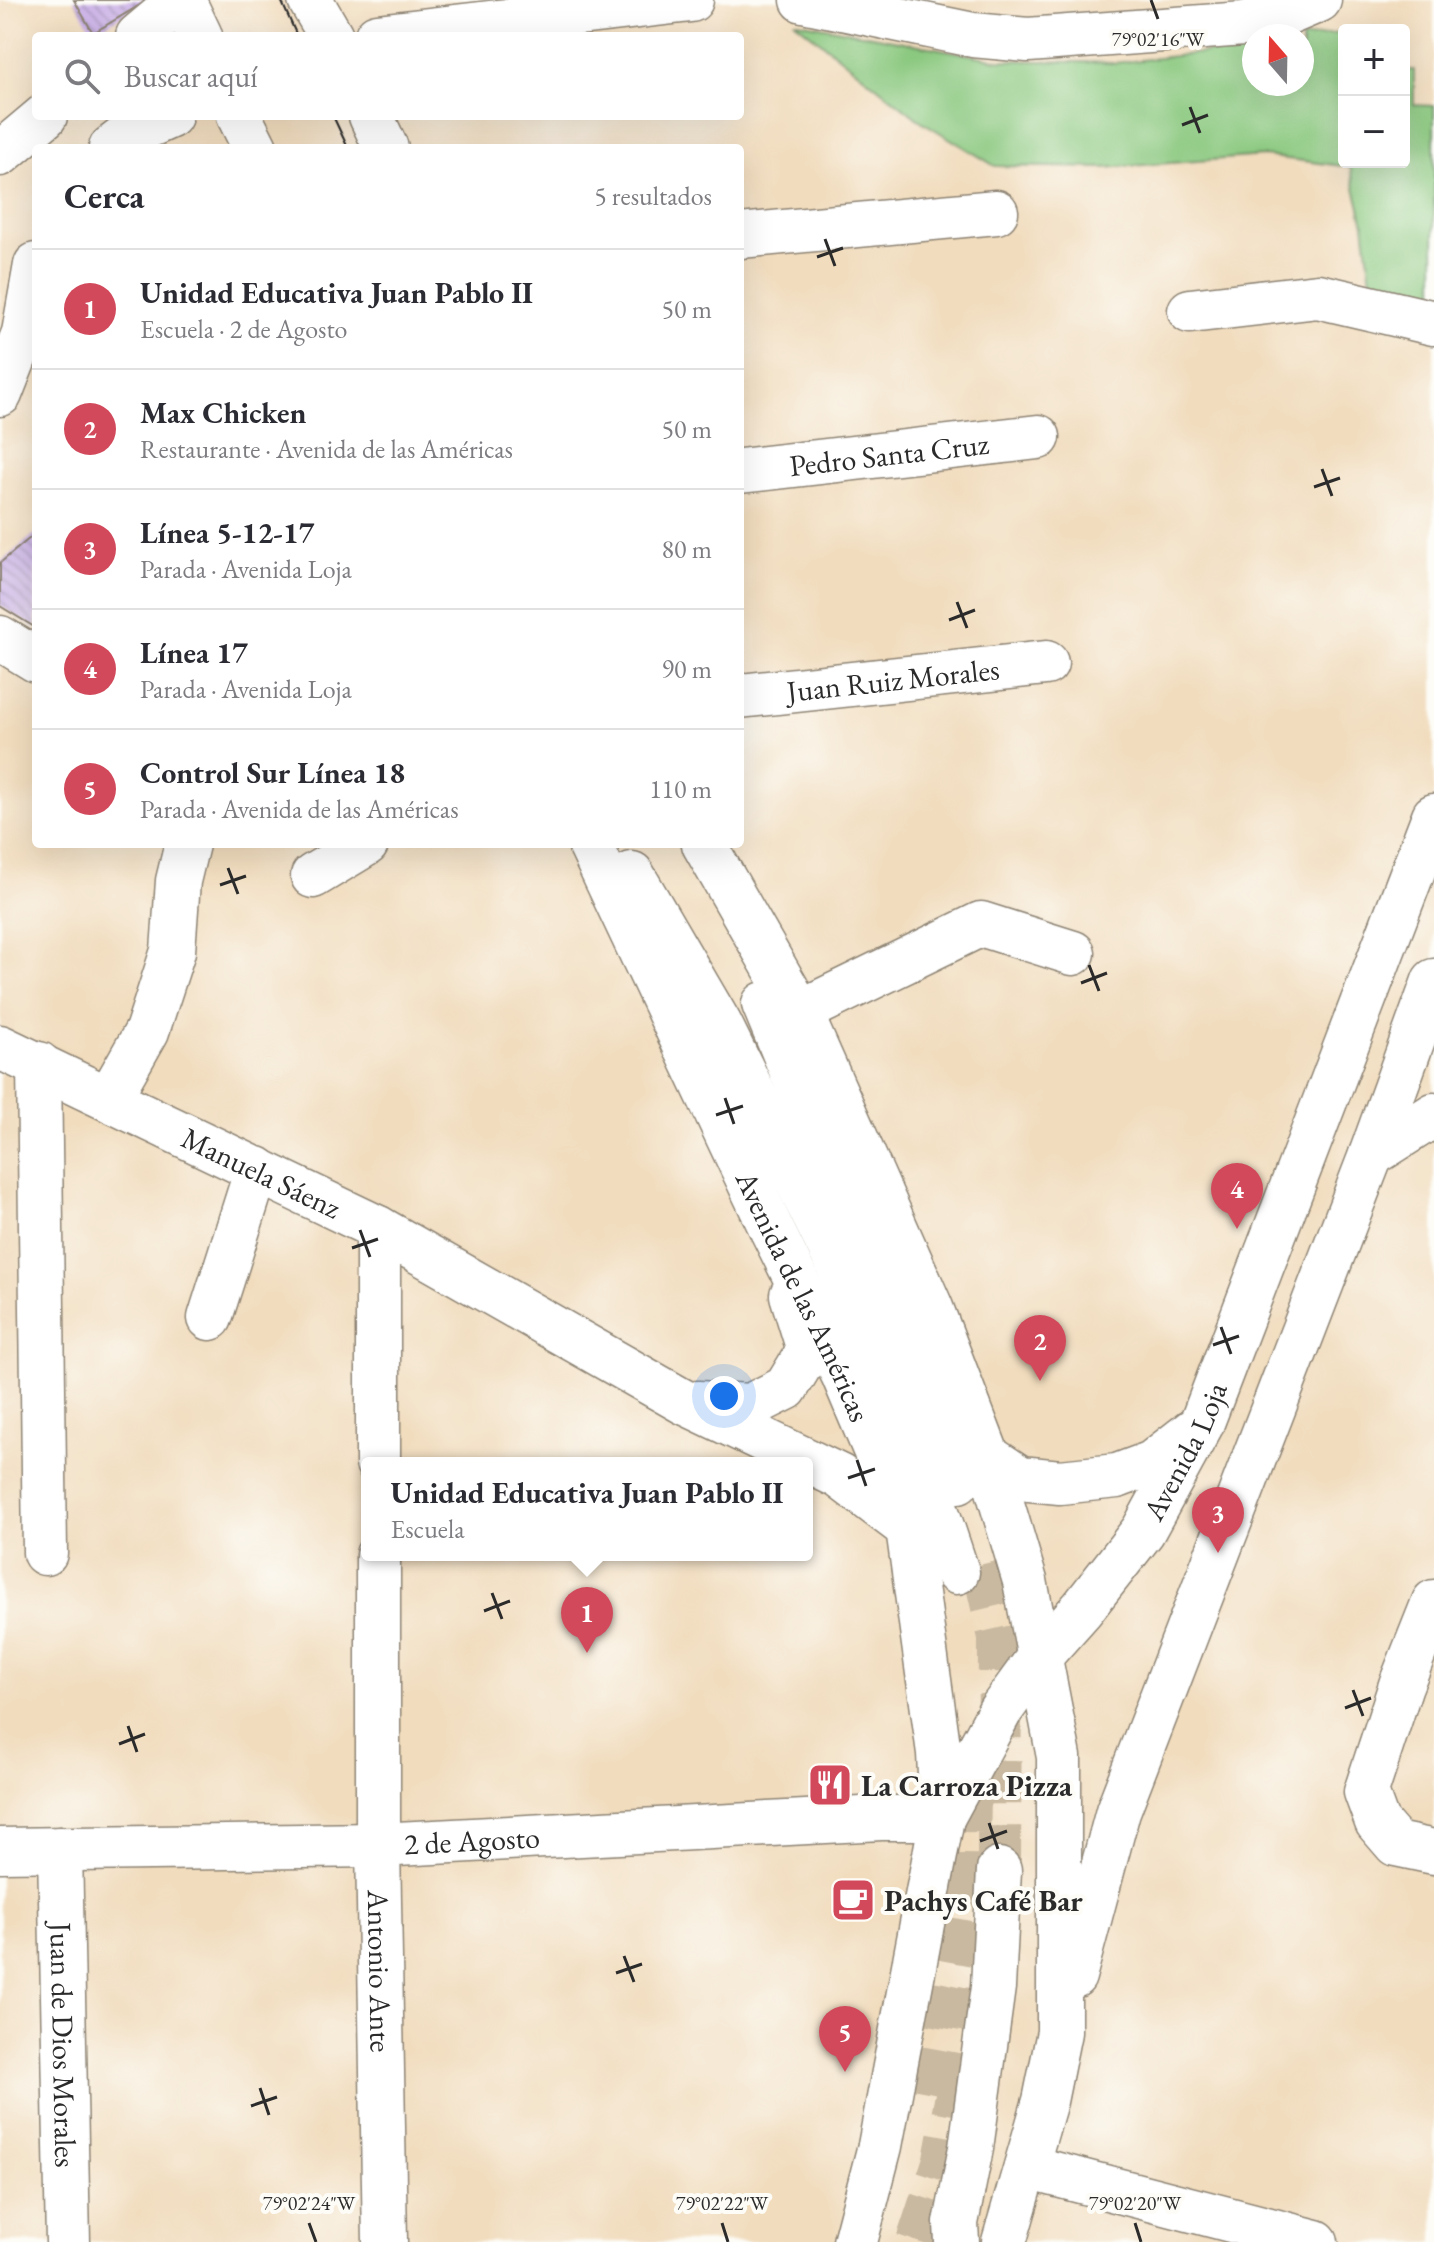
<!DOCTYPE html>
<html lang="es">
<head>
<meta charset="utf-8">
<style>
  :root { --surface:#fff; --page:#f2f2f3; --text:#2b2b33; --muted:#7c7c81; --line:#e1e1e2; --accent:#d1495b }
  body { margin:0; font-family:"EB Garamond",serif; background:var(--page); color:var(--text) }
  .controls { position:absolute; right:24px; top:24px; display:grid; overflow:hidden; border-radius:8px; box-shadow:0 8px 32px #0002 }
  .controls button { width:72px; height:72px; display:grid; place-items:center; padding:0; border:0; border-bottom:2px solid var(--line); background:var(--surface); color:var(--text); font:40px sans-serif }
  .compass { position:absolute; left:1242px; top:24px; width:72px; height:72px; border-radius:50%; background:var(--surface); box-shadow:0 8px 32px #0002; rotate:340deg }
  .you { position:absolute; left:724px; top:1396px; width:28px; height:28px; margin:-20px; border:6px solid #fff; border-radius:50%; background:#1a73e8; box-shadow:0 0 0 12px #1a73e833 }
  .badge { display:grid; place-items:center; width:52px; height:52px; border-radius:50%; background:var(--accent); color:#fff; font-size:26px; font-weight:700 }
  .pin { position:absolute; translate:-50% -66px; filter:drop-shadow(0 2px 4px #0008) }
  .pin::after { content:''; position:absolute; top:42px; width:28px; height:24px; background:inherit; clip-path:polygon(0 0,100% 0,50% 100%) }
  .popup { position:absolute; left:361px; top:1457px; width:452px; height:104px; box-sizing:border-box; display:grid; place-content:center; border-radius:8px; background:var(--surface); filter:drop-shadow(0 2px 6px #0005); font-size:26px; white-space:nowrap; color:var(--muted) }
  .popup b { font-size:30px; color:var(--text) }
  .popup::after { content:''; position:absolute; left:50%; top:100%; margin-left:-16px; border:16px solid transparent; border-top-color:var(--surface) }
  .list { margin:0; padding:0; list-style:none }
  h2 { display:flex; justify-content:space-between; align-items:center; height:104px; margin:0; padding:0 32px; font-size:34px }
  h2 small { font-size:26px; font-weight:400; color:var(--muted) }
  .list li { display:grid; grid-template-columns:52px 1fr auto; gap:24px; align-items:center; box-sizing:border-box; height:120px; padding:0 32px; border-top:2px solid var(--line) }
  .list b { display:block; font-size:30px; white-space:nowrap }
  .list p { margin:0; font-size:26px; white-space:nowrap; color:var(--muted) }
  .list em { font-size:26px; font-style:normal; color:var(--muted) }
  .icon { flex:none; width:44px; height:44px; fill:none; stroke:currentColor; stroke-width:2; stroke-linecap:round; stroke-linejoin:round }
  .map { position:relative; flex:none; width:1434px; height:2242px; overflow:hidden }
  .search { position:absolute; background:var(--surface); box-shadow:0 8px 32px #0002; left:32px; top:32px; width:712px; height:88px; display:flex; align-items:center; gap:20px; box-sizing:border-box; padding:0 28px; border-radius:8px; color:var(--muted); font-size:30px }
  .panel { position:absolute; background:var(--surface); box-shadow:0 8px 32px #0002; left:32px; top:144px; width:712px; height:704px; border-radius:8px }
  .map>svg:first-child { display:block }
  .garden { fill:#8ac87f; stroke:#5a7a55; stroke-width:2 }
  .building { fill:url(#building-back-hatch) }
  .lines { fill:none; stroke-linecap:round; stroke-linejoin:round }
  .major-tunnel { stroke:#c9b9a0; stroke-width:44; stroke-dasharray:44 22; stroke-linecap:butt }
  .minor-casing { stroke:#8e8474; stroke-width:47 }
  .major-casing { stroke:#8e8474; stroke-width:47 }
  .minor { stroke:#fff; stroke-width:44 }
  .major { stroke:#fff; stroke-width:44 }
  .tram { stroke:#2b2b2b; stroke-width:2 }
  .ticks { fill:none; stroke:#2b2b2b; stroke-width:3 }
  .labels { text-anchor:middle; dominant-baseline:central; stroke-width:8; stroke-linejoin:round; paint-order:stroke }
  .street-label { font-size:30px; fill:#2b2b2b; stroke:#fdfcf7 }
  .poi-label { font-size:30px; font-weight:bold; fill:#2b2b2b; stroke:#fdfcf7; text-anchor:start }
  .ticks-label { font-size:20px; text-anchor:middle; fill:#2b2b2b; stroke:#fdfcf7; stroke-width:8; stroke-linejoin:round; paint-order:stroke }
</style>
</head>
<body>
<div class="map">
<svg width="1434" height="2242" viewBox="0 0 1434 2242">
  <defs>
    <pattern id="building-back-hatch" width="6" height="6" patternUnits="userSpaceOnUse" patternTransform="scale(2)"><rect width="6" height="6" fill="#c4a7e5"/><path d="M-1 5l2 2M0 0l6 6M5-1l2 2" fill="none" stroke="#9f88ba"/></pattern>
  </defs>
  <rect width="100%" height="100%" fill="#fdfcf7"/>
  <filter id="ink" filterUnits="userSpaceOnUse"><feTurbulence type="fractalNoise" baseFrequency=".0125" numOctaves="2"/><feDisplacementMap in="SourceGraphic" scale="16" xChannelSelector="R" yChannelSelector="G"/><feConvolveMatrix kernelMatrix="1 2 1 2 8 2 1 2 1" color-interpolation-filters="sRGB"/></filter>
  <filter id="wash" filterUnits="userSpaceOnUse"><feTurbulence type="fractalNoise" baseFrequency=".006" numOctaves="4" result="noise"/><feDisplacementMap in="SourceGraphic" scale="32" xChannelSelector="R" yChannelSelector="G"/><feGaussianBlur stdDeviation="1.8" result="paint"/><feColorMatrix in="noise" values="0 0 0 0 0 0 0 0 0 0 0 0 0 0 0 0 0 1.4 0 .05"/><feComposite in="paint" operator="in"/></filter>
  <g filter="url(#wash)">
    <rect width="100%" height="100%" fill="#f1dcbd"/>
    <!-- garden -->
    <path class="garden" d="M794 21 998 60 1114 63 1254 47V84H1302V39L1344 32V162H1404V70H1414V105L1434 106V310L1373 297 1364 224 1350 167 1264 156 1104 168 995 166 918 119Z"/>
    <g id="blocks">
      <!-- building -->
      <path class="building" d="M74 0H148L93 33Z
        M36 533V628L0 606V563Z"/>
    </g>
  </g>
  <g filter="url(#ink)">
    <use href="#blocks" fill-opacity="0" stroke="#8e8474" stroke-width="2"/>
    <g class="lines">
      <!-- major-tunnel -->
      <path class="major-tunnel" d="M983 1564 1000 1637 999 1870 992 1908
        M933 2093 967 1911 969 1793
        M918 2242 945 2160 964 2058"/>
      <!-- minor casing -->
      <g class="minor-casing">
        <g id="minor">
          <path d="M803 0 973 35 1028 40 1244 24 1286 14 1319 0"/>
          <path d="M138 36 181 0"/>
          <path d="M377 36 691 0"/>
          <path d="M111 148 128 135 170 116"/>
          <path d="M0 154 45 116"/>
          <path d="M740 236 996 212"/>
          <path d="M1190 311 1318 296 1434 323"/>
          <path d="M0 394 24 333 36 265"/>
          <path id="s1" d="M740 471 1038 437"/>
          <path d="M0 638 36 660"/>
          <path id="s2" d="M740 696 1046 663"/>
          <path d="M313 876 366 844"/>
          <path d="M800 1012 981 924 1073 953"/>
          <path id="s3" d="M0 1047 378 1228 684 1402 839 1476 908 1528"/>
          <path d="M39 1064 45 1553"/>
          <path d="M109 1098 147 1031 173 951 178 881 187 844"/>
          <path d="M1371 1155 1434 1115"/>
          <path d="M210 1318 257 1169"/>
          <path d="M698 1403 750 1406 786 1388 809 1350 792 1295"/>
          <path d="M378 1463V1228"/>
          <path id="s4" d="M378 1555V1845L385 2242"/>
          <path d="M1434 1602 1401 1685 1366 1792 1377 1822 1396 1844 1434 1852"/>
          <path id="s5" d="M60 1849 68 2242"/>
          <path id="s6" d="M0 1850 378 1845 881 1818H942"/>
          <path d="M1027 2167 1316 2242"/>
        </g>
      </g>
      <!-- major casing -->
      <g class="major-casing">
        <g id="major">
          <path d="M183 0 200 36"/>
          <path d="M310 0 331 36"/>
          <path d="M239 116 255 148"/>
          <path d="M371 116 386 148"/>
          <path id="s7" d="M590 844 771 1228 843 1374 908 1528 939 1753 942 1818 880 2146 855 2242"/>
          <path d="M704 844 800 1012 931 1308 988 1457 1025 1581 1059 1757V2032L1045 2101 1004 2242"/>
          <path d="M632 874 719 1023 829 1246 898 1395 957 1572"/>
          <path d="M764 1004 851 1214 930 1391 958 1481"/>
          <path d="M988 1457 1020 1478 1060 1482 1117 1476 1152 1463 1193 1431"/>
          <path id="s8" d="M942 1818 1000 1711 1040 1656 1082 1609 1143 1531 1201 1425 1434 816"/>
          <path d="M1074 1976 1118 1811 1371 1155 1434 981"/>
          <path d="M957 2242 956 2223 971 2148 993 1987 999 1870"/>
        </g>
      </g>
      <!-- minor -->
      <use href="#minor" class="minor"/>
      <!-- major -->
      <use href="#major" class="major"/>
      <!-- tram -->
      <path class="tram" d="M281 0 297 36
        M333 116 348 148"/>
    </g>
  </g>
  <!-- ticks -->
  <path class="ticks" d="M1151 0 1158 19M1190 107 1200 133M1182 125 1208 115M825 239 835 266M817 257 843 248M1322 469 1332 496M1314 487 1340 478M957 602 967 628M949 620 975 610M228 868 238 894M220 885 246 876M1089 965 1099 991M1081 983 1107 973M725 1098 734 1124M716 1115 743 1106M360 1230 370 1257M352 1248 378 1239M1221 1327 1231 1354M1213 1345 1239 1336M857 1460 866 1486M848 1478 875 1469M492 1593 502 1619M484 1611 510 1601M1353 1690 1363 1716M1345 1708 1371 1698M128 1726 137 1752M119 1744 145 1734M989 1823 998 1849M980 1841 1007 1831M624 1956 634 1982M616 1973 642 1964M260 2088 269 2115M251 2106 277 2097M309 2223 316 2242M722 2223 728 2242M1135 2223 1141 2242"/>
  <!-- icons -->
  <defs>
    <g id="restaurant-square" transform="scale(2.3)"><rect x="-9" y="-9" width="18" height="18" rx="4" fill="#d1495b" stroke="#fdfcf7"/><path d="M-5-6h1v4h1v-4h1v4h1v-4h1v5L-1.5 .5V6h-2V.5L-5-1ZM5-6V6H3V1.5H1.5Q1.5-4 5-6Z" fill="#fff"/></g>
    <g id="cafe-square" transform="scale(2.3)"><rect x="-9" y="-9" width="18" height="18" rx="4" fill="#d1495b" stroke="#fdfcf7"/><path d="M-5.5-4.5H6V0H3Q3 3.5 0 3.5H-2.5Q-5.5 3.5-5.5 0ZM3-3.2v2h1.7v-2ZM-6 4.5H4V6H-6Z" fill="#fff"/></g>
  </defs>
  <g fill-rule="evenodd">
    <use href="#restaurant-square" x="830" y="1785"/>
    <use href="#cafe-square" x="853" y="1900"/>
  </g>
  <g class="labels">
    <!-- street labels -->
    <g class="street-label">
      <text stroke="none"><textPath href="#s1" startOffset="150">Pedro Santa Cruz</textPath></text>
      <text stroke="none"><textPath href="#s2" startOffset="154">Juan Ruiz Morales</textPath></text>
      <text stroke="none"><textPath href="#s3" startOffset="290">Manuela Sáenz</textPath></text>
      <text stroke="none"><textPath href="#s7" startOffset="500">Avenida de las Américas</textPath></text>
      <text stroke="none"><textPath href="#s8" startOffset="442">Avenida Loja</textPath></text>
      <text stroke="none"><textPath href="#s6" startOffset="472">2 de Agosto</textPath></text>
      <text stroke="none"><textPath href="#s4" startOffset="416">Antonio Ante</textPath></text>
      <text stroke="none"><textPath href="#s5" startOffset="196">Juan de Dios Morales</textPath></text>
    </g>
    <!-- poi labels -->
    <g class="poi-label">
      <text x="861" y="1785">La Carroza Pizza</text>
      <text x="884" y="1900">Pachys Café Bar</text>
    </g>
  </g>
  <g class="ticks-label">
    <text x="1158" y="46">79°02'16"W</text>
    <text x="309" y="2210">79°02'24"W</text>
    <text x="722" y="2210">79°02'22"W</text>
    <text x="1135" y="2210">79°02'20"W</text>
  </g>
</svg>
<div class="controls">
<button>+</button>
<button>−</button>
</div>
<svg class="compass" viewBox="-18 -18 36 36"><path d="M0-13l5 13h-10z" fill="#e53935"/><path d="M0 13l5-13h-10z" fill="#7c7c81"/></svg>
<div class="you"></div>
<div class="pin badge" style="left:587px;top:1653px">1</div>
<div class="popup"><b>Unidad Educativa Juan Pablo II</b>Escuela</div>
<div class="pin badge" style="left:1040px;top:1381px">2</div>
<div class="pin badge" style="left:1218px;top:1553px">3</div>
<div class="pin badge" style="left:1237px;top:1229px">4</div>
<div class="pin badge" style="left:845px;top:2072px">5</div>
<div class="search"><svg class="icon" aria-label="search" viewBox="0 0 24 24"><circle cx="10" cy="10" r="6"/><path d="M15 15l6 6"/></svg>Buscar aquí</div>
<section class="panel">
<h2>Cerca<small>5 resultados</small></h2>
<ul class="list">
<li><span class="badge">1</span><div><b>Unidad Educativa Juan Pablo II</b><p>Escuela · 2 de Agosto</p></div><em>50 m</em></li>
<li><span class="badge">2</span><div><b>Max Chicken</b><p>Restaurante · Avenida de las Américas</p></div><em>50 m</em></li>
<li><span class="badge">3</span><div><b>Línea 5-12-17</b><p>Parada · Avenida Loja</p></div><em>80 m</em></li>
<li><span class="badge">4</span><div><b>Línea 17</b><p>Parada · Avenida Loja</p></div><em>90 m</em></li>
<li><span class="badge">5</span><div><b>Control Sur Línea 18</b><p>Parada · Avenida de las Américas</p></div><em>110 m</em></li>
</ul>
</section>
</div>
</body>
</html>
